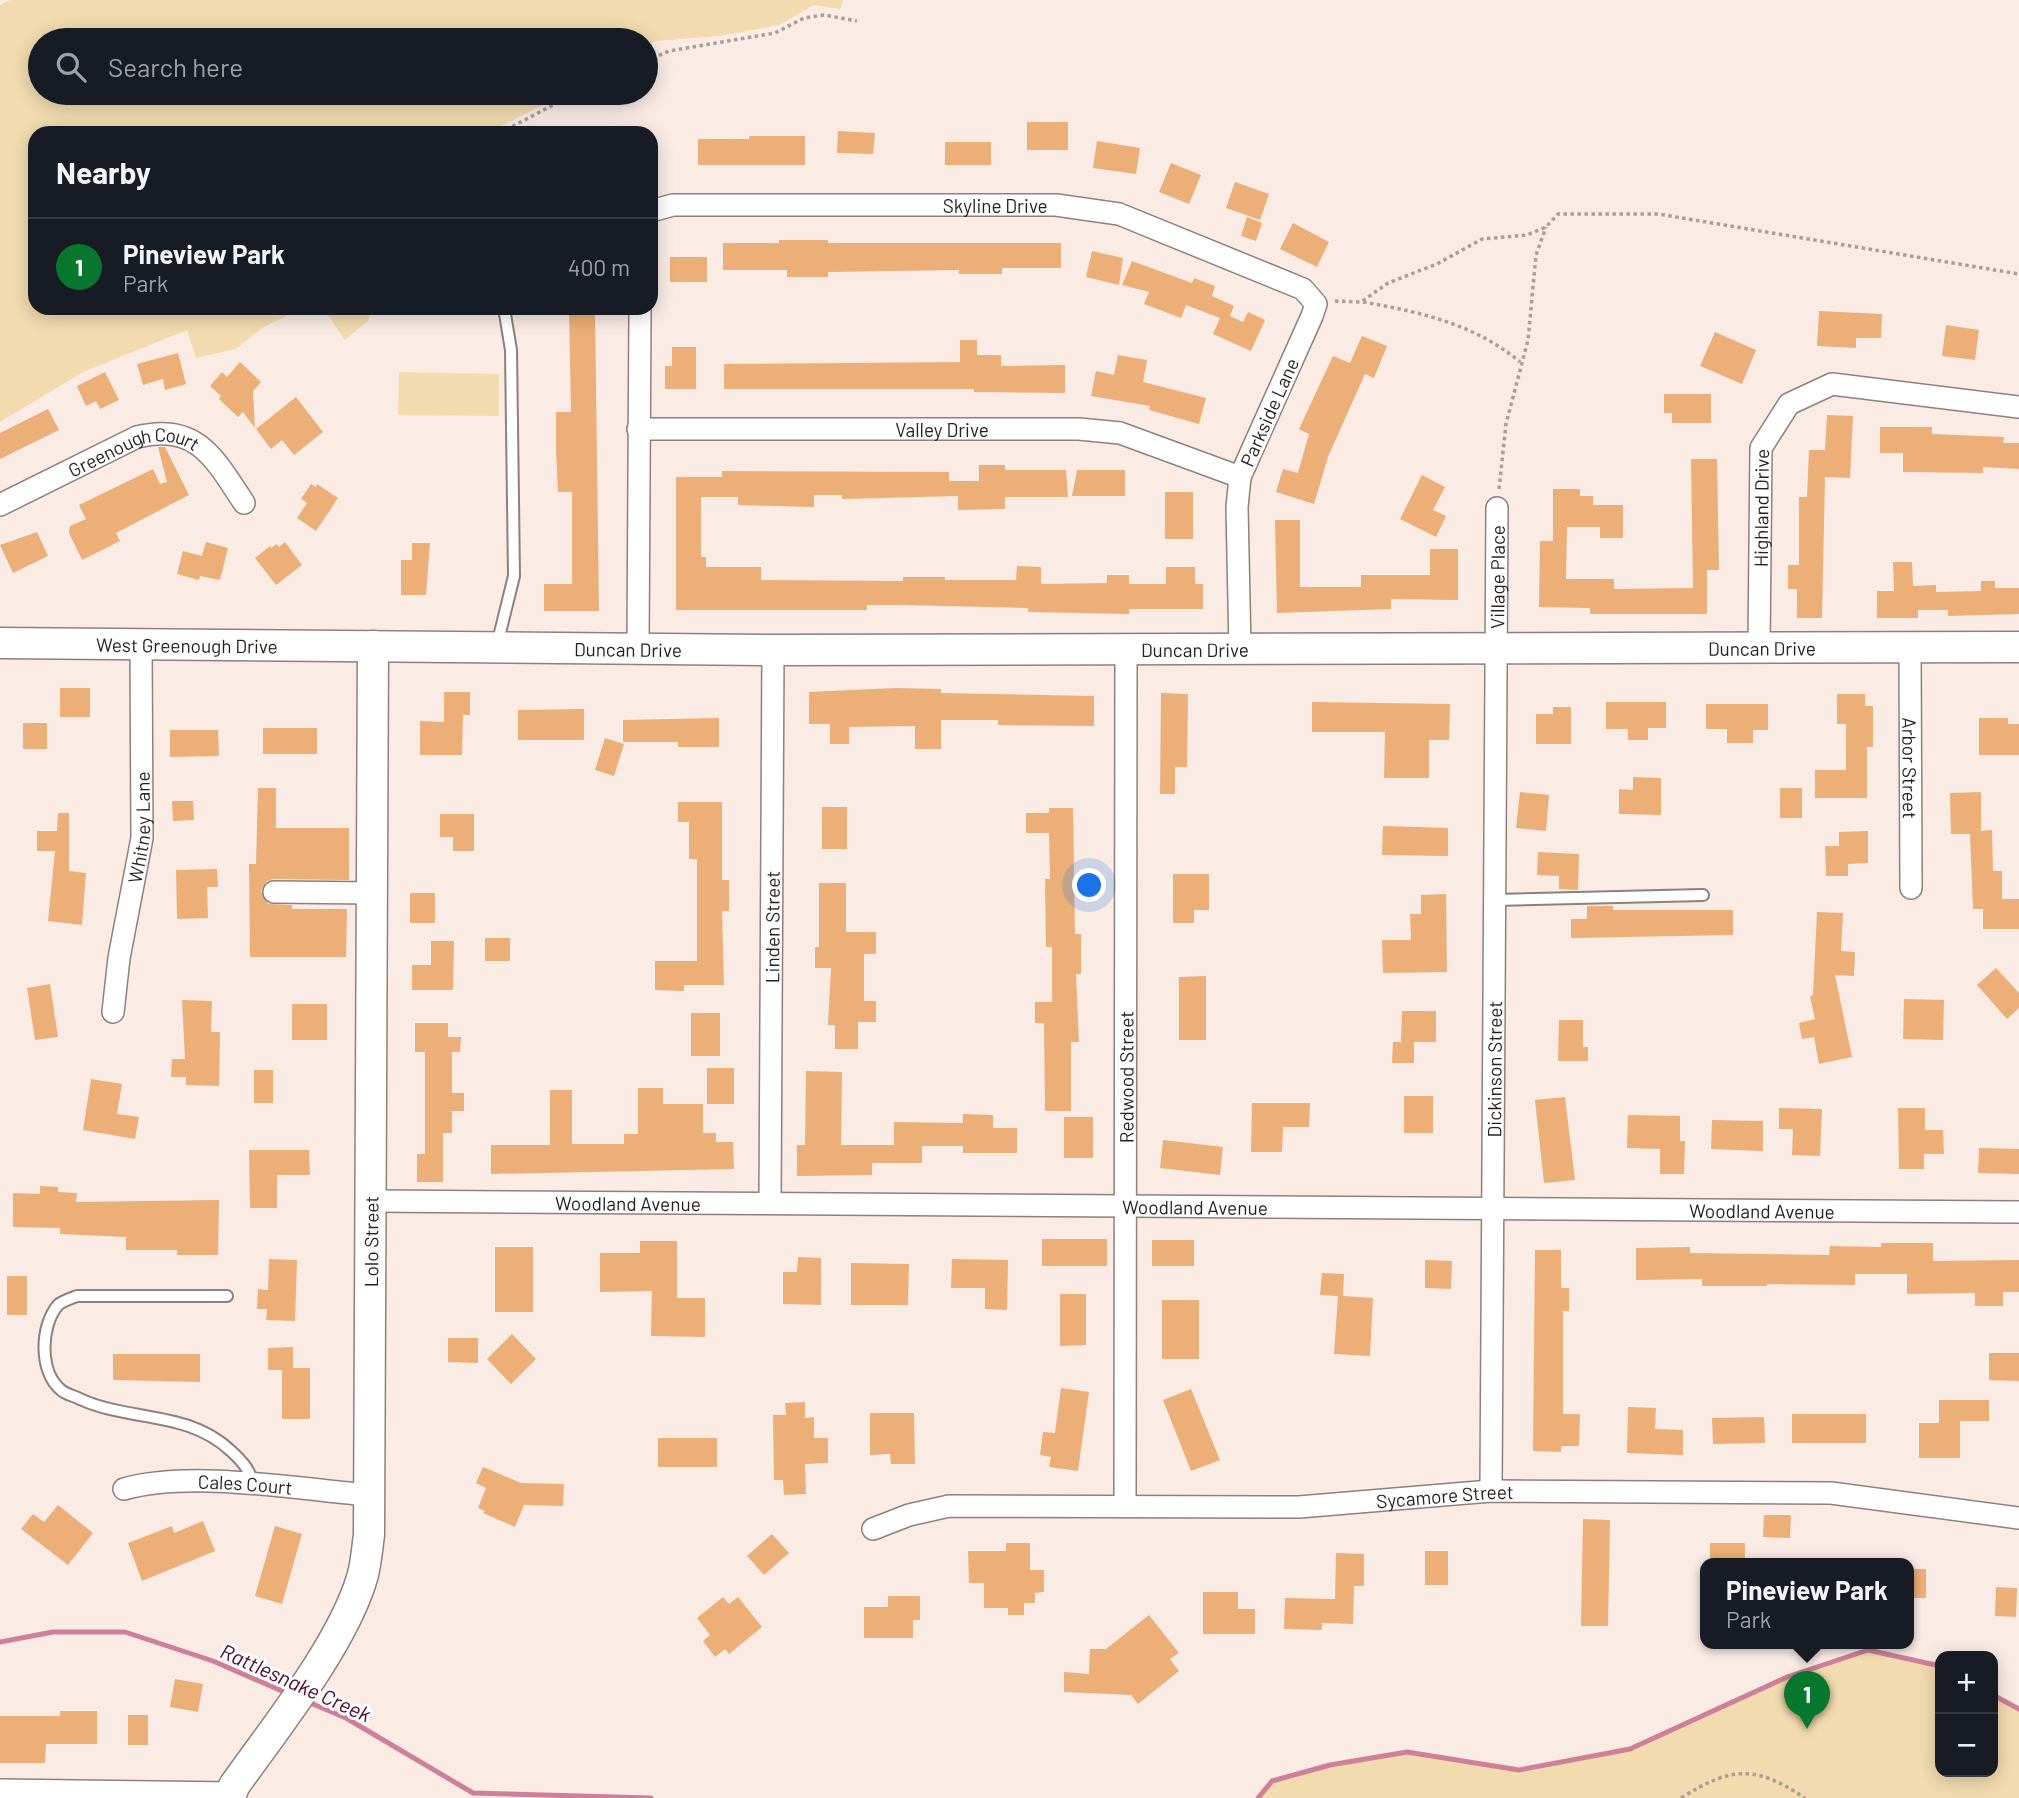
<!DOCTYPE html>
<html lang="en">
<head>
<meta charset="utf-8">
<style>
  :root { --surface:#171b24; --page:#242831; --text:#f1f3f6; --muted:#9ea1a6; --line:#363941; --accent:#06772c }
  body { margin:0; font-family:Barlow,sans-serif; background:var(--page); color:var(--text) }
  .controls { position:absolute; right:21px; bottom:21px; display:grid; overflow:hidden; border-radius:14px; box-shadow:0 4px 18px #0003 }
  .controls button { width:63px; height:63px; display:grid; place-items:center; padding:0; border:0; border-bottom:2px solid var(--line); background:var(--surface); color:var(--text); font:35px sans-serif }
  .you { position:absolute; left:1090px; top:886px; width:24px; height:24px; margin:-18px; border:5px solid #fff; border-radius:50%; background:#1a73e8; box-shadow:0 0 0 10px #1a73e833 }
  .badge { display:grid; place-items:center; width:46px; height:46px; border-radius:50%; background:var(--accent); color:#fff; font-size:23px; font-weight:700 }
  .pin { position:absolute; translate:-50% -58px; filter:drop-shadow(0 2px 4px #0008) }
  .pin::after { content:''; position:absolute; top:37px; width:24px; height:21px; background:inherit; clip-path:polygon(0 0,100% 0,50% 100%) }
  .popup { position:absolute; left:1700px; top:1558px; width:214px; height:91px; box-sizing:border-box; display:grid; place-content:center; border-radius:14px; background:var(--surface); filter:drop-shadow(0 2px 5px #0005); font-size:23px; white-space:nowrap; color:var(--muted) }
  .popup b { font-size:26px; color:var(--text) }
  .popup::after { content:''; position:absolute; left:50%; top:100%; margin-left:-14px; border:14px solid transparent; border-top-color:var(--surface) }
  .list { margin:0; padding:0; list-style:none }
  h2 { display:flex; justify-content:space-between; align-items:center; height:91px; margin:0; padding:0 28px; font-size:30px }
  h2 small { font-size:23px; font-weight:400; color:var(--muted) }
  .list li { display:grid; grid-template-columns:46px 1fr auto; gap:21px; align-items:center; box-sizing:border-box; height:98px; padding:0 28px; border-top:2px solid var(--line) }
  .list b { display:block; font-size:26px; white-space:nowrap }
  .list p { margin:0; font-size:23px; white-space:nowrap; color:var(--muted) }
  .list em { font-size:23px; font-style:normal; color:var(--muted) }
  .icon { flex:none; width:38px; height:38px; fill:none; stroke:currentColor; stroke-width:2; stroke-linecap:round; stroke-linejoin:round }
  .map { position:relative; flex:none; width:2019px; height:1798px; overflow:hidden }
  .search { position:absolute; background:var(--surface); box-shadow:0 4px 18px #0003; left:28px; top:28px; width:630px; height:77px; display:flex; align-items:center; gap:18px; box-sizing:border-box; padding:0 24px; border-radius:38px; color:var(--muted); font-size:26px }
  .panel { position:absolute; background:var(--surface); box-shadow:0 4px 18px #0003; left:28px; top:126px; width:630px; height:189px; border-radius:21px }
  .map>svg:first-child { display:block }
  .green { fill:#f2dbaf }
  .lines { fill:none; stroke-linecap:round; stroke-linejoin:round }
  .stream { stroke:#ce7f99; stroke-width:5 }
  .building { fill:#ecaf77 }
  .lane-casing { stroke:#8e807b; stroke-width:14 }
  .street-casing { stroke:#8e807b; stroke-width:24 }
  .secondary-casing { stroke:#8e807b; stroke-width:33 }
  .path { stroke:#aa9e9a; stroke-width:3.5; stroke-dasharray:3.5 3.5; stroke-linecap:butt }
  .lane { stroke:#fff; stroke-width:10 }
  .street { stroke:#fff; stroke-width:21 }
  .secondary { stroke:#fff; stroke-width:30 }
  .labels { text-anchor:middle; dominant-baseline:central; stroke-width:6; stroke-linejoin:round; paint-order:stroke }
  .street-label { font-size:19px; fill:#251f1d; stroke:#fff }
  .water-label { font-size:21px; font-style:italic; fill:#4f0628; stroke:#fff }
</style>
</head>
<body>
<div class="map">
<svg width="2019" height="1798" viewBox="0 0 2019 1798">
  <rect width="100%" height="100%" fill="#faebe5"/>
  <!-- green -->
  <path class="green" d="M10 0H843L840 9 814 5 779 25 720 36 655 41 646 46V40H40V93H566L488 133H35V308H302L262 328 236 349 196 358 187 330 83 372 0 422V5Z
    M323 308H369V320L345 340Z
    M399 372 499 374V416L398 415Z
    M1868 1650 1940 1666V1772H1993V1695L2019 1709V1798H1258L1272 1781 1330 1765 1407 1752 1519 1770 1630 1749 1787 1677Z"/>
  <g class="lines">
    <!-- stream -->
    <path class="stream" d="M0 1642 53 1632H125L213 1661 289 1694
      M1993 1695 2019 1709
      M308 1702 346 1718 473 1793 651 1798
      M1258 1798 1272 1781 1330 1765 1407 1752 1519 1770 1630 1749 1787 1677 1868 1650 1940 1666"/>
  </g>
  <!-- building -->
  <path class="building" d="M1027 122H1068V150H1027Z
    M838 131 875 133 873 154 837 153Z
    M749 136H805V165H698V139H749Z
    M1097 141 1140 148 1136 174 1093 168Z
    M945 142H991V165H945Z
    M1171 163 1201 175 1189 204 1159 192Z
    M1235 182 1269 194 1260 220 1226 208Z
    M1247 217 1262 223 1256 241 1241 236Z
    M1293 223 1329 242 1317 267 1280 249Z
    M779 240H828V243H1061V268H1002V274H959V270L828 272V277H787V270H723V243H779Z
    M1092 251 1123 258 1119 285 1086 277Z
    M670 257H707V282H670Z
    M1132 261 1192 283 1194 278 1215 286 1212 296 1234 306 1230 316 1243 322 1248 312 1265 320 1251 351 1213 334 1220 318 1186 305 1181 318 1144 304 1149 292 1122 285Z
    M569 308H595L599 611H544V584H572V492H558L556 451V412H571Z
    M1819 311 1882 314 1881 338H1856V348L1817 346Z
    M1946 325 1979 330 1975 360 1942 356Z
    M1715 332 1756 350 1742 384 1700 366Z
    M1362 336 1387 346 1374 378 1365 374 1328 457 1314 504 1276 492 1283 469 1298 473 1309 434 1299 429 1333 356 1350 363Z
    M960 340H977V355H1001V366L1065 365V393L974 392V389H724V364L960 362Z
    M672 347H696V389H665V366H672Z
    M178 353 186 384 165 390 163 379 143 385 137 364Z
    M1118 355 1147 360 1143 382 1206 398 1199 424 1149 410 1150 406 1091 396 1096 371 1114 375Z
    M240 362 261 382 253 391 255 428 243 412 238 417 219 399 221 396 210 386 222 372 227 377Z
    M105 372 119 400 100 409 96 401 86 406 77 386Z
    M1664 394H1711V423H1672V413H1664Z
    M296 397 323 432 294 455 282 440 271 449 256 429Z
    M48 409 59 430 0 459V433Z
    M1827 415 1853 416 1850 478 1825 477 1822 618H1797V589H1788V565H1799V497H1807L1809 450H1825Z
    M1880 427H1932V434L2004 437 2003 443H2019V469L1983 467V473L1903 472V453H1880Z
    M158 447H165L189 495 116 533 120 541 82 560 69 533 70 526 86 519 79 505 153 469 160 484 167 482Z
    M1691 459H1717L1719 570H1707V614H1590V608L1539 607 1540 541H1553V489H1580V496H1593V505H1623V538H1600V527H1567L1566 579H1614V589L1693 588Z
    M979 465H1005V470H1066L1068 497H1005V509L958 510V496L842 499V495H814V507L738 505V497H701V557H706V567H761V580L903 581V577H945V580H1016L1017 566 1041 567V584L1107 583V575H1129V584H1166V567H1195V584H1203V609H1129V614L1028 612V608L903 605H867V610H676V477H722V471L949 472V481H979Z
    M1077 470H1125V496H1072Z
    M1422 475 1445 487 1433 510 1446 516 1436 537 1400 519Z
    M311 484 316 487 317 484 338 498 316 531 297 518 307 503 301 499Z
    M1165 492H1193V539H1165Z
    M1275 520H1300V587H1361V575H1430V549H1458V600L1391 599V609L1277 613Z
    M37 532 48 556 13 573 0 545Z
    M206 542 228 548 220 580 200 576 199 580 177 574 183 551 202 556Z
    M285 542 302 565 276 585 255 558 270 546 271 548 277 544 279 547Z
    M412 543H430L426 595H401V560H412Z
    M1893 562H1912L1913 586 1936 585V592L1981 591V581H1995V588H2019V614L1948 616V610H1918V618H1877V591H1894Z
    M60 688H90V717H60Z
    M896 688 941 689V693L1094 696V726L998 725V720H941V749H915V726L849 727V744H830V724H809V692Z
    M444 692H470V715H463L462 755H420V721L444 722Z
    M1161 693 1188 694 1187 767H1175V794H1160Z
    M1837 694H1865V706H1873V747H1867V798H1815V770H1846V724H1837Z
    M1312 702 1450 704 1449 740H1429V778H1384L1385 732H1312Z
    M1606 702H1666V728H1648V740H1628V729H1606Z
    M1706 704H1768V730H1753V743H1727V729H1706Z
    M1553 707H1571V744H1536V714H1553Z
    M584 709V740H518V710Z
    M719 718V747H678V742H623V720Z
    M1979 718H2008V724H2019V755H1979Z
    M23 723H47V749H23Z
    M263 728H317V754H263Z
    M170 730H218L219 756 170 757Z
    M605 738 624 744 614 776 595 770Z
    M1633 777 1661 778V815L1619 814V789L1633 790Z
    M258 788H276V828H349V880L273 879 267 881 261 891 268 904 292 905V909H347L346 957H250L249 864H256Z
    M1780 788H1802V818H1780Z
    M1520 792 1549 795 1546 831 1516 828Z
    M1981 792V831L1992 830 1993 871H2002V899H2019V929H1983V909H1973L1970 834H1951L1950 793Z
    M172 801H193L194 820 173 821Z
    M678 802H722V880H729V911H722L724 985H684V991L655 990V961H697V859H689V822H678Z
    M822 807H847V849H822Z
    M1049 808H1073L1075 934H1081V974H1076L1079 1042H1071V1111H1045L1044 1023H1035V1002H1052V947H1046L1045 879H1050L1049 833H1026V813H1049Z
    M58 813H69V871L86 873 82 925 48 921 55 851H37V831H57Z
    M440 814H474V851H453V837H440Z
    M1383 826 1448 828V856L1382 855Z
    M1868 831V863L1848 864V876H1826L1825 846H1839V832Z
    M1538 852 1579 854 1578 890 1559 889V876L1537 875Z
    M217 869 218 887H207L208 918 177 919 176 870Z
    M1173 874H1209V910H1194V923H1173Z
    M819 883H846V932H876V954H864V1001H876V1022H858V1049H835V1025H828L831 968H815V947H819Z
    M410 893H435V923H410Z
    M1446 894 1447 972 1383 973 1382 940H1411L1410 914H1421V895Z
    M1587 906H1613V910H1733V935L1571 938V919H1587Z
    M1817 912 1843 913 1841 951 1855 952 1854 976 1835 975 1852 1057 1819 1064 1814 1037 1802 1039 1799 1023 1815 1019 1810 996 1813 995Z
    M485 938H510V961H485Z
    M431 941H454L453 990H412V965H431Z
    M1996 968 2019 993V1008L2007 1019 1977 985Z
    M1206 976V1040H1179V977Z
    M50 984 58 1037 35 1040 27 988Z
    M1904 999 1944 1000 1943 1040 1903 1039Z
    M182 1000 212 1001 211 1032H220L219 1086 186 1085V1077H171L172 1059H185Z
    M292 1004H327V1040H292Z
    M1402 1011H1436V1042H1410H1414V1063H1392L1393 1042H1401Z
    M691 1013H720V1056H691Z
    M1559 1020H1583V1047H1588V1061H1558Z
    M415 1023H448V1037H461L460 1052H452V1093H464V1111H452V1133H443V1182H417V1154H425V1052H415Z
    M707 1068H734V1104H707Z
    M254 1070H273V1103H254Z
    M806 1071 842 1072 841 1145H894V1122L963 1123V1114L993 1115V1128H1017V1153H963V1146H922V1163H872V1175L797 1176V1145H805Z
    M91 1079 122 1084 117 1114 139 1117 135 1139 83 1130Z
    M638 1088H663V1104H703V1133H716V1142H733L734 1169 491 1174V1145H550V1090H572V1144H624V1134H638Z
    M1404 1096H1433V1133H1404Z
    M1565 1097 1575 1180 1544 1183 1535 1100Z
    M1252 1103H1310L1309 1127H1283L1282 1152H1251Z
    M1779 1108 1822 1109 1820 1156 1792 1155 1793 1129H1779Z
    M1898 1108H1925V1130H1943L1944 1154H1924V1169H1899Z
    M1628 1115 1680 1116V1141H1685L1684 1174H1660V1149L1627 1148Z
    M1064 1117H1093V1158H1064Z
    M1712 1120 1763 1121V1151L1711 1149Z
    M1163 1140 1223 1147 1220 1175 1160 1168Z
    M1979 1148 2019 1149V1174L1978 1173Z
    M249 1150H309L310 1175H277V1208H250Z
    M40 1186 58 1187V1192L77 1193 76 1202 219 1200 218 1255H177V1250H126V1237L60 1234V1228L13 1227V1193L40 1194Z
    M1042 1239H1107V1266H1042Z
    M1152 1240H1194V1266H1152Z
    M640 1241H677V1298H705V1337L651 1336 652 1291 600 1292V1253H640Z
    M1881 1243H1933V1261L2019 1260V1292H2003V1306H1975V1293L1907 1294V1274H1855V1285L1767 1284V1286H1702V1279L1636 1280V1248L1690 1247V1253L1829 1255 1830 1246 1881 1247Z
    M495 1247H533V1312H495Z
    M1535 1250H1561V1288H1569V1311H1563V1414H1580L1579 1446H1561V1452L1533 1451Z
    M798 1257 821 1258V1305L783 1304V1272H797Z
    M269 1259 297 1260 295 1321 266 1320 267 1309H257L258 1289 268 1290Z
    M952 1259 1008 1260 1007 1310 985 1309V1288H951Z
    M1425 1260 1452 1261 1451 1289 1425 1288Z
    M851 1263 909 1264 908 1305H851Z
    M1322 1273 1344 1274 1343 1296 1373 1298 1370 1356 1334 1354 1338 1296 1320 1295Z
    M7 1276H27V1315H7Z
    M1060 1294H1086V1345L1060 1346Z
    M1162 1300H1199V1359H1162Z
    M512 1334 536 1359 511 1384 487 1359Z
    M448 1338H478V1363L448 1362Z
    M293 1347V1368H310V1419H282V1370H268V1348Z
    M1989 1353H2019V1381L1989 1380Z
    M113 1354H200V1382L113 1380Z
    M1061 1388 1089 1392 1078 1471 1049 1467 1051 1457 1040 1455 1043 1432 1055 1433Z
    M1191 1389 1220 1460 1191 1471 1163 1400Z
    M1939 1400H1989V1421H1960V1458H1919V1423H1939Z
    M805 1402V1418L814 1417V1438H828V1463L805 1464 806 1494 784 1495 783 1480H774L773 1415H786L785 1403Z
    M1628 1407 1656 1408 1655 1429 1683 1430V1455L1627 1453Z
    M870 1413H914L915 1464H891L890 1454 870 1455Z
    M1792 1414H1866V1443H1792Z
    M1764 1417 1765 1443 1713 1444 1712 1418Z
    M658 1438H717V1467H658Z
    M483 1467 521 1483 564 1484 563 1506 524 1505 515 1527 483 1513 485 1511 478 1508 486 1488 476 1483Z
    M58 1505 93 1533 68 1565 21 1529 33 1514 44 1522Z
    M1764 1515H1791L1790 1538 1763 1537Z
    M1583 1519 1610 1520 1608 1626H1581Z
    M203 1521 215 1551 142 1581 128 1543 172 1526 174 1533Z
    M275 1526 302 1534 282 1604 255 1596Z
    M772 1534 789 1553 764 1575 747 1556Z
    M1006 1543H1030V1570H1044V1592L1035 1593V1603H1024V1615H1008V1608H984V1583H969L968 1551H1006Z
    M1710 1543H1745V1563H1710Z
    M1425 1551H1448V1585H1425Z
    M1336 1553 1364 1554V1586H1354L1353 1624 1322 1623V1630L1284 1629 1285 1598 1335 1599Z
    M1908 1569H1926V1598H1908Z
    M1996 1587 2017 1588 2016 1617 1995 1616Z
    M1203 1592H1238V1609H1255V1634H1203Z
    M888 1596H920V1620H913V1638H864V1607H888Z
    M723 1597 729 1604 738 1597 762 1627 729 1654 725 1649 715 1657 703 1641 710 1635 697 1618Z
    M1149 1615 1179 1653 1170 1659 1179 1671 1138 1704 1131 1695 1064 1692V1672L1089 1674 1090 1649H1106Z
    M175 1679 203 1684 198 1712 170 1707Z
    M60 1711H97V1744H46L45 1763H0V1716H60Z
    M128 1715H148V1745H128Z"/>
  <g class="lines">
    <!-- lane casing -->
    <g class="lane-casing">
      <path id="lane" d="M497 645 514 576 511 350 504 308
        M1495 900 1703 895
        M227 1296H77C72 1298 62 1301 58 1305 40 1326 39 1372 61 1390 65 1394 74 1396 80 1399 130 1422 188 1410 231 1451 243 1462 249 1469 254 1485"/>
    </g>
    <!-- street casing -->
    <g class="street-casing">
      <g id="street">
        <path id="s1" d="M651 211 673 205H1056L1119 214 1303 289 1316 304 1312 316 1240 477 1237 507 1240 650"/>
        <path id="s2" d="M638 429H1079L1120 433 1240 477"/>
        <path id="s3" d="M0 505 137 437C197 422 215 459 244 503"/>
        <path id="s4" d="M1759 646 1761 448 1789 404 1832 384 2019 407"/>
        <path id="s5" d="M1910 647 1911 888"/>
        <path d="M638 648 640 308"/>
        <path d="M274 892 374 893"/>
        <path id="s6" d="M113 1012 119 958 142 838 141 642"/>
        <path id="s7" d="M371 1201 2019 1212"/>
        <path id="s8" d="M770 1203 773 650"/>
        <path id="s9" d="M124 1489C190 1470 298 1489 368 1495"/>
        <path id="s10" d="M1491 1491 1497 508"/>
        <path id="s11" d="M1125 1506 1126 649"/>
        <path id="s12" d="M873 1529 909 1515 949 1506 1299 1507 1491 1491 1831 1493 2019 1518"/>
        <path d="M0 1790 231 1793"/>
      </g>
    </g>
    <!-- secondary casing -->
    <g class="secondary-casing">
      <g id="secondary">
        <path id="s13" d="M0 643 773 650 2019 647"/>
        <path id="s14" d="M230 1798 234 1786C275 1728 342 1645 362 1578 366 1565 367 1549 369 1535L373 646"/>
      </g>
    </g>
    <!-- path -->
    <path class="path" d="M646 61 669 51 775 33 804 18 824 15 857 21
      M500 133 576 93
      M1335 301 1361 302 1388 283 1437 264 1482 239 1527 235 1546 227 1558 214H1658L2019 274
      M1363 302C1420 312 1475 324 1520 362
      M1499 489 1506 424 1528 340 1536 255 1546 227
      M1681 1798C1732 1766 1755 1765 1805 1798"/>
    <!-- lane -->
    <use href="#lane" class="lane"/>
    <!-- street -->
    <use href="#street" class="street"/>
    <!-- secondary -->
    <use href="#secondary" class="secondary"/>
  </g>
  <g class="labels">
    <!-- street labels -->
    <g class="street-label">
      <text stroke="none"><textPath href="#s1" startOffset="345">Skyline Drive</textPath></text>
      <text transform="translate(1269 412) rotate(-66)">Parkside Lane</text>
      <text stroke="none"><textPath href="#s2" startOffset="304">Valley Drive</textPath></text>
      <text stroke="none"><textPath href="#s3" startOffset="147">Greenough Court</textPath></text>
      <text stroke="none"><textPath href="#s4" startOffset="138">Highland Drive</textPath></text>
      <text stroke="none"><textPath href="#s10" startOffset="914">Village Place</textPath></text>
      <text stroke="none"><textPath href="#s13" startOffset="187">West Greenough Drive</textPath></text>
      <text stroke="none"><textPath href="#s13" startOffset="1762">Duncan Drive</textPath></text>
      <text stroke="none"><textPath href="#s13" startOffset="628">Duncan Drive</textPath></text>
      <text stroke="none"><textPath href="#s13" startOffset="1195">Duncan Drive</textPath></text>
      <text stroke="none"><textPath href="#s5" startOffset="121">Arbor Street</textPath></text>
      <text stroke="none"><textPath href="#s6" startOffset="187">Whitney Lane</textPath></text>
      <text stroke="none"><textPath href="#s8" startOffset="276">Linden Street</textPath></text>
      <text stroke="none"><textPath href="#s10" startOffset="422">Dickinson Street</textPath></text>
      <text stroke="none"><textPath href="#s11" startOffset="429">Redwood Street</textPath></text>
      <text stroke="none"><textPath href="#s7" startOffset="257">Woodland Avenue</textPath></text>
      <text stroke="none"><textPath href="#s7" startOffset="824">Woodland Avenue</textPath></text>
      <text stroke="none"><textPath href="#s7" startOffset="1391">Woodland Avenue</textPath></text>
      <text stroke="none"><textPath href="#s14" startOffset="595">Lolo Street</textPath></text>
      <text stroke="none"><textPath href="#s9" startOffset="122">Cales Court</textPath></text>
      <text stroke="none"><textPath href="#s12" startOffset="576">Sycamore Street</textPath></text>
    </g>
    <!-- water labels -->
    <g class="water-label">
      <text transform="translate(296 1682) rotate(24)">Rattlesnake Creek</text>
    </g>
  </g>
</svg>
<div class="controls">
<button>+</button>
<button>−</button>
</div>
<div class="you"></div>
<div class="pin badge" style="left:1807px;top:1729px">1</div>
<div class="popup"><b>Pineview Park</b>Park</div>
<div class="search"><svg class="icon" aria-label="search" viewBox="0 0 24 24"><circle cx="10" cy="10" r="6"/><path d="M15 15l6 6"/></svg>Search here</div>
<section class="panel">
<h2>Nearby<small></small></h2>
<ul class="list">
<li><span class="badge">1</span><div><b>Pineview Park</b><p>Park</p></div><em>400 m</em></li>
</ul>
</section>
</div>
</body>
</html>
